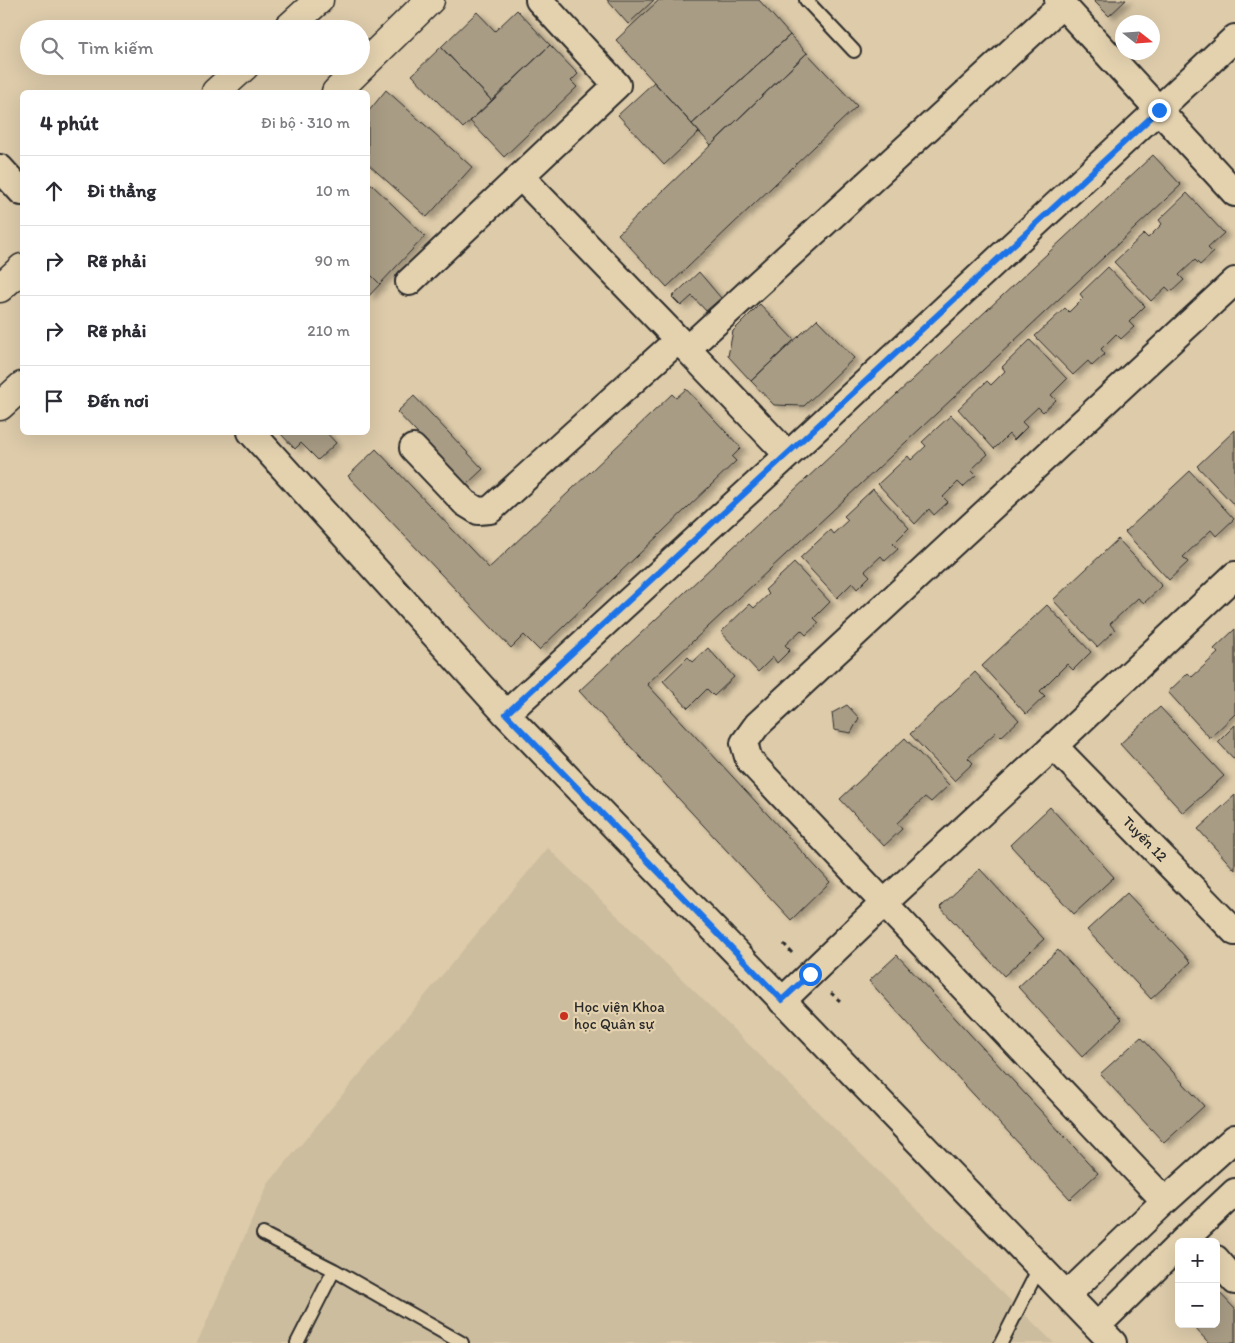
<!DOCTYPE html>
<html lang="vi">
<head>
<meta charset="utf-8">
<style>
  :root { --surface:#fff; --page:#f2f2f3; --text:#2b2b33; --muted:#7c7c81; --line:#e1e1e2 }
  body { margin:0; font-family:Itim,sans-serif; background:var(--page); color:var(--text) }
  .controls { position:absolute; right:15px; bottom:15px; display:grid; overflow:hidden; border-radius:8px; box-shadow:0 5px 20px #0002 }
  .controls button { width:45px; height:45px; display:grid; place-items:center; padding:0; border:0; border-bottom:1px solid var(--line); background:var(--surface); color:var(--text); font:25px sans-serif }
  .compass { position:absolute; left:1115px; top:15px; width:45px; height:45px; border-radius:50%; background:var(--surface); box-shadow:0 5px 20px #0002; rotate:107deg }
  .stop { position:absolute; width:15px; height:15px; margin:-11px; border:4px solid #1a73e8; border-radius:50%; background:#fff }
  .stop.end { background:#1a73e8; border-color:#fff; box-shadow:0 1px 5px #0008 }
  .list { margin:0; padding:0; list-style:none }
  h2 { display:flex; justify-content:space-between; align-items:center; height:65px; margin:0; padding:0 20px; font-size:21px }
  h2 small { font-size:16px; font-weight:400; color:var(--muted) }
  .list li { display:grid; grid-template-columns:32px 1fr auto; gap:15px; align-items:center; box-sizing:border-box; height:70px; padding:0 20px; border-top:1px solid var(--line) }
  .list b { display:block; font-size:19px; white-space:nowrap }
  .list em { font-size:16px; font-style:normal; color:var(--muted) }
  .icon { flex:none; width:28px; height:28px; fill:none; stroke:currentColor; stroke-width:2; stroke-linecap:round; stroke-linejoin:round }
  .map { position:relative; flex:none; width:1235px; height:1343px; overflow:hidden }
  .search { position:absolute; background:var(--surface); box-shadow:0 5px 20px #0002; left:20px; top:20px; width:350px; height:55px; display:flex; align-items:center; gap:12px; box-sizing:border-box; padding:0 18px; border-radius:28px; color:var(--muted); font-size:19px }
  .panel { position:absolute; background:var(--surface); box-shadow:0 5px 20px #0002; left:20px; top:90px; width:350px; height:345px; border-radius:8px }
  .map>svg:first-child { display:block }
  .built { fill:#cdbd9f }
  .building { fill:#a89c85; stroke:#2b2b2b; filter:url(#shadow) }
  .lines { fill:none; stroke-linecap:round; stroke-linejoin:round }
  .lane-casing { stroke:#2b2b2b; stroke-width:16 }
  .street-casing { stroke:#2b2b2b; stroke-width:30 }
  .highway-casing { stroke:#2b2b2b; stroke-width:31 }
  .path { stroke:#2b2b2b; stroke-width:3; stroke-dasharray:4 4; stroke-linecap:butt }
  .lane { stroke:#e4d2af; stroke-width:12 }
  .street { stroke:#e4d2af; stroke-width:26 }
  .highway { stroke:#e4d2af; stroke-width:28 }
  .route { stroke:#1a73e8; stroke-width:6 }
  .poi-dot { fill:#c8321e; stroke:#e4d2af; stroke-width:2 }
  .labels { text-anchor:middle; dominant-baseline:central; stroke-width:4.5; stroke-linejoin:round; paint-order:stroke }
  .street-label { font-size:15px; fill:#2b2b2b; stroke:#e4d2af }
  .poi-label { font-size:15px; fill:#2b2b2b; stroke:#e4d2af; text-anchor:start }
</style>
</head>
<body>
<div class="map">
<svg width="1235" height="1343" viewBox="0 0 1235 1343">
  <defs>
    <filter id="shadow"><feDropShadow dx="5.5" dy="3" stdDeviation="2.5" flood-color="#0004"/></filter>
  </defs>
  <rect width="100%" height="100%" fill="#ddcbaa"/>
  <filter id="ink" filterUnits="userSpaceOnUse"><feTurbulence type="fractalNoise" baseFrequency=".02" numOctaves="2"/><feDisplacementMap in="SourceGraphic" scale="10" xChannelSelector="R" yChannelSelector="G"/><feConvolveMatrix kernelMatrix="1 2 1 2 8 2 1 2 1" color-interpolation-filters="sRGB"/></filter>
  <g filter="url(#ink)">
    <!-- built -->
    <path class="built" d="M548 848 1054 1343H197L268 1184Z"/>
    <!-- building -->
    <path class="building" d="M607 0H654L628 24Z
      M659 0H759L790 35 692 124 616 40Z
      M1093 0H1126L1109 16Z
      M517 10 550 45 492 101 441 47 477 12 495 31Z
      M790 35 807 53 711 145 692 124Z
      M550 45 578 74 571 81 577 87 504 157 470 121Z
      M441 47 492 101 463 128 412 75Z
      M807 53 857 106 667 287 618 234Z
      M654 82 699 132 664 165 618 115Z
      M386 90 472 167 427 217 368 164V112Z
      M1153 155 1181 185 647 684 830 882 791 920 579 691Z
      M368 181 425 236 380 284 368 272Z
      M1187 193 1224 233 1208 248 1213 253 1200 265 1195 260 1179 275 1184 280 1171 292 1166 287 1151 301 1114 262 1144 234 1148 238 1162 224 1159 220Z
      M1108 267 1145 306 1129 322 1134 327 1121 339 1116 334 1101 349 1105 354 1092 366 1088 361 1073 375 1035 336 1065 308 1069 312 1083 298 1080 294Z
      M368 272 380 284 368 297Z
      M699 272 721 298 706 311 692 296 681 306 672 297Z
      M760 304 794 340 751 381 728 356 733 331Z
      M817 319 854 358 804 406 774 405 751 381Z
      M1030 340 1067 379 1051 395 1056 400 1043 412 1038 407 1022 422 1027 427 1014 440 1009 434 994 449 958 409 987 381 991 385 1005 371 1002 367Z
      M686 389 741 448 732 457 736 461 539 650 524 635 511 648 348 476 376 449 489 568 672 394 676 398Z
      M414 396 483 469 466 485 397 412Z
      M951 415 988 454 971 470 976 475 963 487 958 482 943 497 948 502 934 515 929 509 915 524 878 484 908 456 911 460 926 446 922 442Z
      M1235 430V506L1197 466Z
      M279 432H326L336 443 318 460 301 443 295 449Z
      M1190 471 1234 519 1216 536 1211 530 1183 557 1188 562 1169 580 1125 532Z
      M873 489 909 528 893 544 898 549 885 561 881 556 865 571 870 576 857 589 852 583 837 598 800 558 830 530 833 534 848 520 844 516Z
      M1118 539 1162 586 1144 603 1138 598 1110 624 1115 630 1097 647 1053 600Z
      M794 563 830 602 814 618 819 623 806 635 801 630 785 645 790 650 777 663 773 657 758 672 721 632 750 604 754 608 769 594 765 590Z
      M1047 605 1091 652 1073 670 1067 664 1040 691 1045 696 1026 714 982 666Z
      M1235 629V714L1210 738 1168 692 1188 673 1192 677 1218 653 1214 649Z
      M708 648 734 677 714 696 707 689 688 708 663 681 688 657 693 662Z
      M975 672 1019 720 1001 737 996 732 968 758 973 763 954 781 910 734Z
      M847 705 859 718 851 733 834 730 832 713Z
      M1160 707 1224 776 1183 813 1120 744Z
      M1235 725V760L1218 742Z
      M905 738 949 785 931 802 925 797 897 823 902 829 884 846 840 799Z
      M1235 795V870L1198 829Z
      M1050 807 1114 877 1074 914 1010 845Z
      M980 869 1044 939 1004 976 940 907Z
      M1127 893 1191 962 1151 999 1087 930Z
      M1058 950 1122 1019 1082 1057 1018 987Z
      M897 955 1098 1173 1070 1199 869 981Z
      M1141 1037 1204 1106 1164 1143 1100 1074Z
      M1216 1289 1235 1309V1343H1209L1191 1324H1216Z"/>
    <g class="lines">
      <!-- lane casing -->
      <g class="lane-casing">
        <path id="lane" d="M806 0 854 51
          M263 1234 334 1270 462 1343
          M297 1343 334 1270
          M1001 1343 1039 1268"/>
      </g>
      <!-- street casing -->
      <g class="street-casing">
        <path id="street" d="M1058 0 1235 193
          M0 168 22 192
          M521 177 687 349
          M409 282 617 85 539 0
          M251 432 506 714 1113 1343
          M413 448 465 503 478 511 490 510 678 340
          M788 455 687 349 1062 5
          M506 714 788 455 1235 38
          M1054 746 1235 932
          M782 1001 884 903 1054 746 1235 575
          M1165 1201 749 760 744 743 757 725 1235 281
          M1182 1242 1235 1192
          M1216 1259 1235 1281
          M1067 1295 1165 1201 1235 1138
          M1097 1326 1179 1245"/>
      </g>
      <!-- highway casing -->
      <g class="highway-casing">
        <path id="highway" d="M287 29 319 0
          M216 92 245 66
          M336 92 430 0
          M0 288 22 268
          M0 406 22 386"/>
      </g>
      <!-- path -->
      <path class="path" d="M784 944 792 953
        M831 993 840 1001"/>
      <!-- lane -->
      <use href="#lane" class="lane"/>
      <!-- street -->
      <use href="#street" class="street"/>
      <!-- highway -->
      <use href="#highway" class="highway"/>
    </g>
  </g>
  <g class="lines" filter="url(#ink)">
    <!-- route -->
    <path class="route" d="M810 974 782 1000 506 714 1159 110"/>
  </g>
  <!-- markers -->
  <circle class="poi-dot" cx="564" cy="1016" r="5"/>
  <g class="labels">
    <!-- street labels -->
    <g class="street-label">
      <text transform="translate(1145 839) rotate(46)">Tuyến 12</text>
    </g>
    <!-- poi labels -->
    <g class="poi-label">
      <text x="574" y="1007">Học viện Khoa<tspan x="574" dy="17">học Quân sự</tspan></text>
    </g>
  </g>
</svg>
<div class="controls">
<button>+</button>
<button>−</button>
</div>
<svg class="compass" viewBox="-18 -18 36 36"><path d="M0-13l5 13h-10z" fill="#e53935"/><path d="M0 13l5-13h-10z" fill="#7c7c81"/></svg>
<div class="stop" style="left:810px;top:974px"></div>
<div class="stop end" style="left:1159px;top:110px"></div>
<div class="search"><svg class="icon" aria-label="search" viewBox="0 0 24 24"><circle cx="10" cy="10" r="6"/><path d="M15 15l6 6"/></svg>Tìm kiếm</div>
<section class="panel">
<h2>4 phút<small>Đi bộ · 310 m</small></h2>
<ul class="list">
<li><svg class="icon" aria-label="ahead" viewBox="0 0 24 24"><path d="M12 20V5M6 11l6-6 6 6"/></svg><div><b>Đi thẳng</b></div><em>10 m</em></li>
<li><svg class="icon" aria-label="right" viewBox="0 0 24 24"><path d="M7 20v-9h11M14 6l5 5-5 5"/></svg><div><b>Rẽ phải</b></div><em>90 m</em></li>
<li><svg class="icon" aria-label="right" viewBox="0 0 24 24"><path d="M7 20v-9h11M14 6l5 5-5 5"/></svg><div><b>Rẽ phải</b></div><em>210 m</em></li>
<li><svg class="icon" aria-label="arrive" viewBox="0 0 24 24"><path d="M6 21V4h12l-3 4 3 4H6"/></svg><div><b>Đến nơi</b></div></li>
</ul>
</section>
</div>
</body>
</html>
